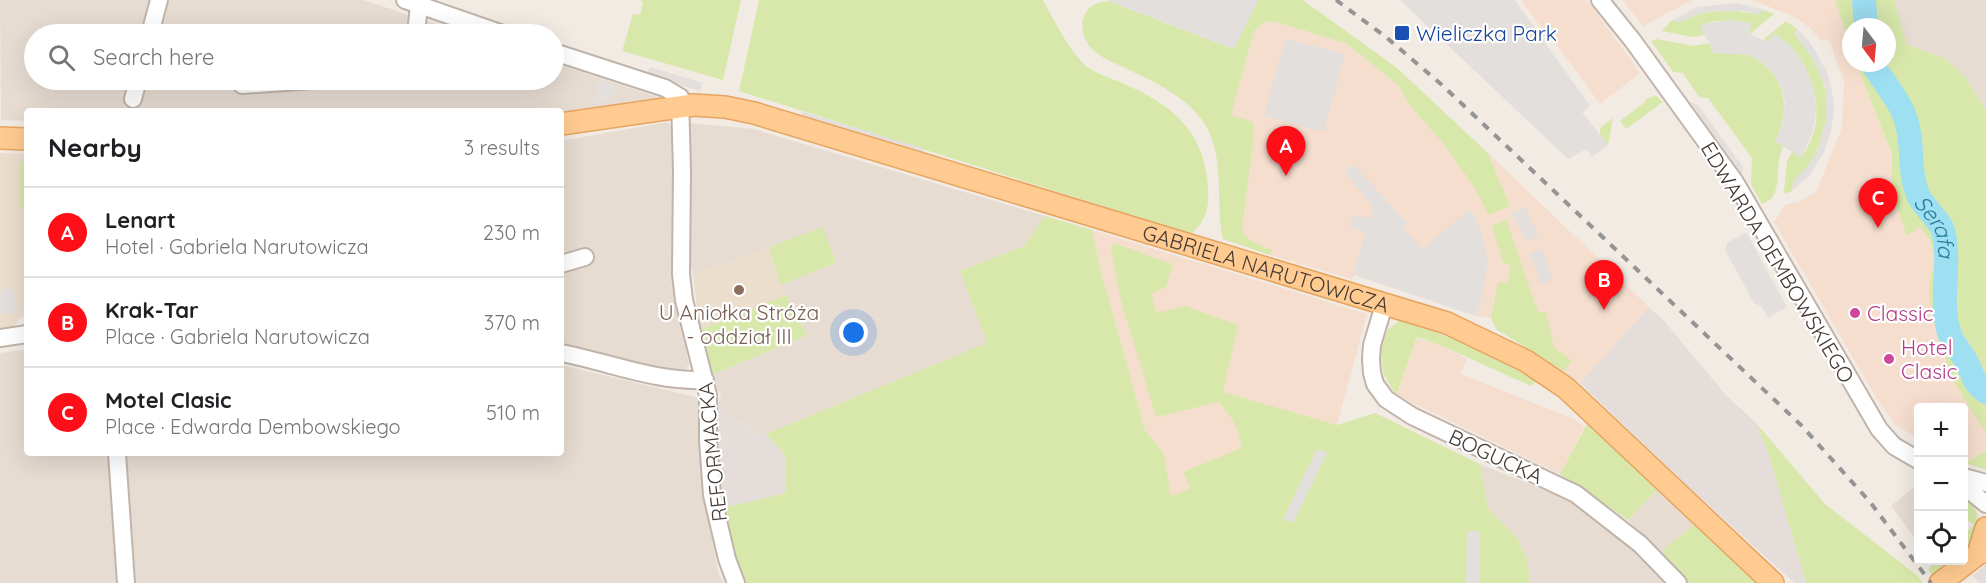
<!DOCTYPE html>
<html lang="en">
<head>
<meta charset="utf-8">
<style>
  :root { --surface:#fff; --page:#f6f6f6; --text:#202124; --muted:#757577; --line:#e0e0e0; --accent:#fe0f18 }
  body { margin:0; font-family:Quicksand,sans-serif; background:var(--page); color:var(--text) }
  .controls { position:absolute; right:18px; bottom:18px; display:grid; overflow:hidden; border-radius:6px; box-shadow:0 6px 24px #0002 }
  .controls button { width:54px; height:54px; display:grid; place-items:center; padding:0; border:0; border-bottom:2px solid var(--line); background:var(--surface); color:var(--text); font:30px sans-serif }
  .compass { position:absolute; left:1842px; top:18px; width:54px; height:54px; border-radius:50%; background:var(--surface); box-shadow:0 6px 24px #0002; rotate:164deg }
  .you { position:absolute; left:854px; top:333px; width:21px; height:21px; margin:-15px; border:4px solid #fff; border-radius:50%; background:#1a73e8; box-shadow:0 0 0 9px #1a73e833 }
  .badge { display:grid; place-items:center; width:39px; height:39px; border-radius:50%; background:var(--accent); color:#fff; font-size:20px; font-weight:700 }
  .pin { position:absolute; translate:-50% -50px; filter:drop-shadow(0 2px 3px #0008) }
  .pin::after { content:''; position:absolute; top:32px; width:21px; height:18px; background:inherit; clip-path:polygon(0 0,100% 0,50% 100%) }
  .list { margin:0; padding:0; list-style:none }
  h2 { display:flex; justify-content:space-between; align-items:center; height:78px; margin:0; padding:0 24px; font-size:26px }
  h2 small { font-size:20px; font-weight:400; color:var(--muted) }
  .list li { display:grid; grid-template-columns:39px 1fr auto; gap:18px; align-items:center; box-sizing:border-box; height:90px; padding:0 24px; border-top:2px solid var(--line) }
  .list b { display:block; font-size:22px; white-space:nowrap }
  .list p { margin:0; font-size:20px; white-space:nowrap; color:var(--muted) }
  .list em { font-size:20px; font-style:normal; color:var(--muted) }
  .icon { flex:none; width:33px; height:33px; fill:none; stroke:currentColor; stroke-width:2; stroke-linecap:round; stroke-linejoin:round }
  .map { position:relative; flex:none; width:1986px; height:583px; overflow:hidden }
  .search { position:absolute; background:var(--surface); box-shadow:0 6px 24px #0002; left:24px; top:24px; width:540px; height:66px; display:flex; align-items:center; gap:15px; box-sizing:border-box; padding:0 21px; border-radius:33px; color:var(--muted); font-size:22px }
  .panel { position:absolute; background:var(--surface); box-shadow:0 6px 24px #0002; left:24px; top:108px; width:540px; height:348px; border-radius:6px }
  .map>svg:first-child { display:block }
  .residential { fill:#e7dcd2 }
  .commercial { fill:#f5dece }
  .industrial { fill:#e4ddd9 }
  .education { fill:#ecdecd }
  .green { fill:#d8e8ab }
  .parking { fill:#e3dfdd }
  .lines { fill:none; stroke-linecap:round; stroke-linejoin:round }
  .river { stroke:#9edff1; stroke-width:24 }
  .minor-casing { stroke:#c1b4aa; stroke-width:20 }
  .major-casing { stroke:#e6a45f; stroke-width:24 }
  .minor { stroke:#fff; stroke-width:16 }
  .major { stroke:#ffcb91; stroke-width:21 }
  .rail { stroke:#949494; stroke-width:4; stroke-dasharray:8 8; stroke-linecap:butt }
  .transit-dot { fill:#1a4fb4; stroke:#fff; stroke-width:2 }
  .education-dot { fill:#8d6e63; stroke:#fff; stroke-width:2 }
  .hotel-dot { fill:#d1479c; stroke:#fff; stroke-width:2 }
  .labels { text-anchor:middle; dominant-baseline:central; stroke-width:4.5; stroke-linejoin:round; paint-order:stroke }
  .transit-label { font-size:21px; fill:#164399; stroke:#fff; text-anchor:start }
  .street-label { font-size:21px; fill:#453b34; stroke:#fff }
  .education-label { font-size:21px; fill:#785e54; stroke:#fff }
  .hotel-label { font-size:21px; fill:#b23c85; stroke:#fff; text-anchor:start }
  .water-label { font-size:22px; font-style:italic; fill:#277f9a; stroke:#fff }
</style>
</head>
<body>
<div class="map">
<svg width="1986" height="583" viewBox="0 0 1986 583">
  <rect width="100%" height="100%" fill="#f2ebe4"/>
  <!-- residential -->
  <path class="residential" d="M0 0H154L144 34H34V80H554V63L660 98 561 112 27 111V121L1 120Z
    M166 0H363L467 34H156Z
    M1894 0H1986V111L1966 78 1946 59 1907 45Z
    M667 122 677 130 676 274 681 325 689 364 684 372 679 373 561 347V141Z
    M689 123 754 129 1045 216 1024 246 960 271 988 343 766 434H759L721 410 715 411 721 396 712 375 807 335 781 285 836 263 822 228 693 275 691 265Z
    M27 349V453H112L122 583H0V353Z
    M561 365 700 398 706 503 718 572 724 583H136L126 453H561Z
    M1480 464 1572 501 1645 559 1668 583H1530L1527 559 1517 538 1488 508Z
    M1918 484V542L1891 506Z
    M1657 490 1694 525 1665 548 1661 555 1628 520Z"/>
  <!-- commercial -->
  <path class="commercial" d="M1521 0H1587L1639 71 1638 75 1600 104 1556 44 1547 36Z
    M1622 0H1692L1643 26Z
    M1751 0H1835L1851 49V63H1856L1892 154 1891 190 1907 235 1920 227 1930 240 1935 260 1929 285 1955 384 1986 433V451L1965 463 1964 408H1918V438L1896 425 1878 401 1774 222 1785 205 1799 202 1816 192 1842 127 1844 81 1829 40 1821 41 1809 27 1791 15Z
    M1266 21 1280 23 1347 44 1399 86 1411 107 1442 142 1474 187 1489 214 1510 206 1488 153 1649 307 1580 383 1499 330 1491 318 1476 316 1354 275 1352 279 1270 255 1223 239 1218 162 1254 31Z
    M1092 230 1367 314 1337 425 1214 390V395L1235 422 1240 436 1241 448 1183 472 1190 489 1171 497 1164 454 1145 430 1100 268Z
    M1417 338 1445 347 1467 359 1460 374 1574 419 1584 427 1560 474 1396 395Z"/>
  <!-- industrial -->
  <path class="industrial" d="M1649 307 1664 321 1725 394 1757 424 1769 454 1806 583H1796L1791 580 1681 480 1580 383Z
    M721 410 758 434H766L785 455 786 493 722 508 715 411Z
    M1986 564V583H1979L1973 576Z"/>
  <!-- education -->
  <path class="education" d="M0 153 27 154V317H20L13 328 0 329Z
    M769 247 786 295 700 330 693 275Z"/>
  <!-- green -->
  <path class="green" d="M639 0H741L723 80 622 51 633 14 640 15 643 2Z
    M759 0H1043C1055 22 1067 47 1085 65 1094 73 1111 78 1122 83 1171 104 1203 129 1208 185 1209 206 1208 219 1191 234L739 91Z
    M1258 0H1303L1397 68 1488 153 1510 206 1489 215 1474 187 1442 142 1411 107 1399 86 1347 44 1280 23 1266 21 1254 31 1231 115 1253 122V144L1242 229C1246 242 1260 244 1272 250L1270 255 1223 239C1215 203 1225 165 1208 130 1193 99 1154 82 1125 68 1114 63 1102 58 1093 50 1081 39 1077 17 1092 6 1096 2 1103 2 1109 1L1233 49Z
    M1835 0H1894L1907 45 1946 59 1966 78 1986 111V433L1955 384 1940 344 1930 302 1929 285 1935 259 1930 240 1920 227 1907 236 1891 190 1892 154 1856 63H1887V27H1851V49Z
    M1729 10 1757 14 1765 10 1774 14 1750 34 1741 21H1717L1701 25 1704 35 1692 37 1662 31 1671 21 1680 22 1702 13Z
    M1786 21 1796 28C1796 31 1795 34 1797 37 1798 40 1803 44 1806 48 1814 61 1822 74 1825 89 1831 115 1823 143 1809 165 1802 176 1794 177 1792 191L1786 194 1784 192 1787 161 1792 152 1801 157C1832 118 1813 60 1774 34L1768 42 1764 39Z
    M1656 39 1694 46 1710 43 1713 53C1724 54 1740 52 1751 56 1784 70 1793 111 1775 140L1784 146C1772 164 1786 197 1762 204L1751 184 1752 158 1708 98 1699 97 1683 73 1673 72 1651 41Z
    M1655 95 1663 102 1626 129 1620 121 1645 102V100Z
    M1613 118 1608 145 1600 134V128Z
    M19 162H27V208H20Z
    M1045 216 1092 230 1100 268 1145 430 1164 454 1171 496 1190 489 1183 472 1241 448C1240 428 1231 417 1219 402L1156 417 1120 297 1111 250 1113 243 1173 264 1166 287 1151 294 1156 313 1185 306 1238 325 1223 392 1337 425 1375 413 1480 464 1488 508 1517 538 1527 559 1530 583H744L722 508 786 493 785 455 766 434 987 343 960 271 1024 246Z
    M1506 219 1538 312H1546L1554 347 1572 361 1564 371 1496 329 1491 318 1498 282 1507 283 1511 265 1503 262 1492 226Z
    M823 227 836 263 781 285 769 247Z
    M786 295 807 335 712 375 700 330Z
    M1399 321C1448 335 1494 353 1537 381L1531 386C1493 370 1456 350 1417 337L1396 395 1383 373 1381 350 1388 329Z
    M1588 422 1657 490 1628 520 1560 474Z
    M1757 424 1825 504 1918 576 1923 583H1806L1769 455Z
    M1986 451V470L1965 463Z
    M1964 498C1977 505 1984 525 1976 540 1974 545 1967 550 1964 554V535L1974 525 1964 517Z
    M1694 525 1756 583H1687L1661 555 1665 548Z
    M1936 561H1957L1935 579 1928 569Z"/>
  <!-- parking -->
  <path class="parking" d="M1107 0H1258L1234 49Z
    M1400 0H1515L1590 106 1582 112 1608 145 1592 157 1586 149 1568 159Z
    M1736 3 1765 10 1757 15 1745 11H1716L1702 13 1680 22 1671 21 1697 7Z
    M1729 20 1752 23 1749 34 1768 42 1774 33 1792 47 1805 66 1813 87 1816 109 1813 132 1801 158 1775 141 1782 126 1785 102 1781 86 1772 72 1758 60 1748 55 1713 53 1710 43 1704 35 1700 25Z
    M1796 28 1809 41 1826 69 1832 90 1834 111 1831 132 1824 152 1809 176 1792 191 1793 181 1807 167 1818 149 1826 120 1825 86 1814 61 1797 37Z
    M1285 39 1345 54 1324 132 1264 116Z
    M650 67 703 83 700 91 647 75Z
    M598 81 616 86 612 100 592 104Z
    M1689 101 1698 105 1743 167 1742 175Z
    M803 112 923 148 925 155 801 117Z
    M1353 164 1407 223 1402 227 1423 250 1469 209 1480 227 1488 260 1482 297 1476 316 1353 274 1366 232 1349 227 1353 215 1370 219 1373 208 1345 172Z
    M1524 207 1539 236 1526 242 1512 213Z
    M1746 232 1787 307 1768 318 1761 306 1754 303 1725 250 1727 243Z
    M1543 249 1553 280 1540 284 1530 253Z
    M12 287 18 312 0 315V290Z
    M1317 449 1327 453 1293 523 1283 519Z
    M1467 531H1480V583H1466Z"/>
  <g class="lines">
    <!-- river -->
    <g class="river">
      <path d="M1864 0 1866 27"/>
      <path id="s1" d="M1872 63C1882 81 1898 97 1905 117 1915 143 1907 172 1919 197 1925 208 1941 222 1943 231 1952 262 1938 304 1950 335 1954 345 1962 353 1967 363 1975 378 1971 380 1986 392"/>
    </g>
    <!-- minor casing -->
    <g class="minor-casing">
      <path id="minor" d="M405 0 503 34
        M1600 0 1633 41 1735 182 1879 429 1894 446 1918 460
        M150 34 159 0
        M416 34 419 5
        M554 52 665 88 680 97 682 171 681 274 684 300 708 395V440L712 495 727 559 736 583
        M242 85 313 80
        M133 99 138 80
        M561 264 585 257
        M1384 305 1372 345 1371 359 1372 373 1375 384 1386 399 1412 416 1576 494 1640 544 1678 583
        M0 338 27 334
        M561 353C609 362 655 382 705 380
        M117 453 126 583
        M1964 477 1986 483
        M1964 486 1986 504"/>
    </g>
    <!-- major casing -->
    <g class="major-casing">
      <g id="major">
        <path id="s2" d="M561 124 693 105 725 107 754 113 1447 323 1526 361 1566 388 1773 583"/>
        <path d="M0 138 27 139"/>
        <path d="M1978 554 1986 528"/>
        <path d="M1940 583 1978 554 1986 551"/>
      </g>
    </g>
    <!-- minor -->
    <use href="#minor" class="minor"/>
    <!-- major -->
    <use href="#major" class="major"/>
    <!-- rail -->
    <path class="rail" d="M1336 0 1386 37 1442 85 1801 425 1870 502 1931 583"/>
  </g>
  <!-- markers -->
  <rect class="transit-dot" x="1394" y="25" width="16" height="16" rx="3"/>
  <circle class="education-dot" cx="739" cy="290" r="6"/>
  <g class="hotel-dot">
    <circle cx="1855" cy="313" r="6"/>
    <circle cx="1889" cy="359" r="6"/>
  </g>
  <g class="labels">
    <!-- transit labels -->
    <g class="transit-label">
      <text x="1416" y="33">Wieliczka Park</text>
    </g>
    <!-- street labels -->
    <g class="street-label">
      <text transform="translate(1778 262) rotate(59)">EDWARDA DEMBOWSKIEGO</text>
      <text stroke="none"><textPath href="#s2" startOffset="730">GABRIELA NARUTOWICZA</textPath></text>
      <text transform="translate(712 452) rotate(-96)">REFORMACKA</text>
      <text transform="translate(1496 456) rotate(25)">BOGUCKA</text>
    </g>
    <!-- education labels -->
    <g class="education-label">
      <text x="739" y="312">U Aniołka Stróża<tspan x="739" dy="24">- oddział III</tspan></text>
    </g>
    <!-- hotel labels -->
    <g class="hotel-label">
      <text x="1867" y="313">Classic</text>
      <text x="1901" y="347">Hotel<tspan x="1901" dy="24">Clasic</tspan></text>
    </g>
    <!-- water labels -->
    <g class="water-label">
      <text stroke="none"><textPath href="#s1" startOffset="180">Serafa</textPath></text>
    </g>
  </g>
</svg>
<div class="controls">
<button>+</button>
<button>−</button>
<button><svg class="icon" aria-label="locate" viewBox="0 0 24 24"><circle cx="12" cy="12" r="6"/><path d="M12 2v4M12 18v4M2 12h4M18 12h4"/></svg></button>
</div>
<svg class="compass" viewBox="-18 -18 36 36"><path d="M0-13l5 13h-10z" fill="#e53935"/><path d="M0 13l5-13h-10z" fill="#757577"/></svg>
<div class="you"></div>
<div class="pin badge" style="left:1286px;top:176px">A</div>
<div class="pin badge" style="left:1604px;top:310px">B</div>
<div class="pin badge" style="left:1878px;top:228px">C</div>
<div class="search"><svg class="icon" aria-label="search" viewBox="0 0 24 24"><circle cx="10" cy="10" r="6"/><path d="M15 15l6 6"/></svg>Search here</div>
<section class="panel">
<h2>Nearby<small>3 results</small></h2>
<ul class="list">
<li><span class="badge">A</span><div><b>Lenart</b><p>Hotel · Gabriela Narutowicza</p></div><em>230 m</em></li>
<li><span class="badge">B</span><div><b>Krak-Tar</b><p>Place · Gabriela Narutowicza</p></div><em>370 m</em></li>
<li><span class="badge">C</span><div><b>Motel Clasic</b><p>Place · Edwarda Dembowskiego</p></div><em>510 m</em></li>
</ul>
</section>
</div>
</body>
</html>
